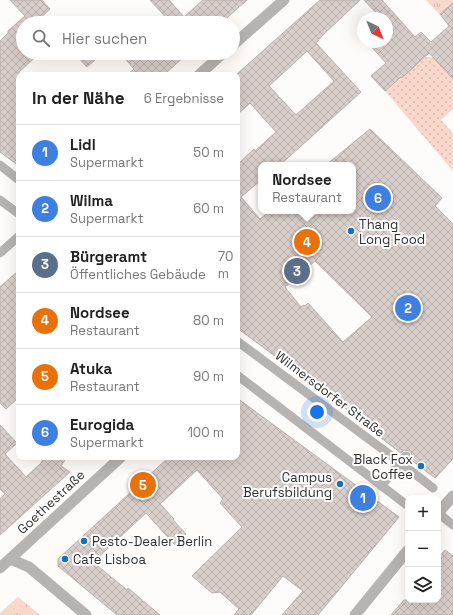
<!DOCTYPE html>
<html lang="de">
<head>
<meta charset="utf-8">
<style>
  :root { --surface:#fff; --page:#f6f6f6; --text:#222; --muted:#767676; --line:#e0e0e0; --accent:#1c6fbd }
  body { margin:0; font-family:"Space Grotesk",sans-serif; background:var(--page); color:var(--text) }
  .controls { position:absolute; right:12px; bottom:12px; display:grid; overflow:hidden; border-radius:8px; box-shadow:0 4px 16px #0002 }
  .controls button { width:36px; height:36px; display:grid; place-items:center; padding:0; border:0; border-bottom:1px solid var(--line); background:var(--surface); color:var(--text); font:20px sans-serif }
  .compass { position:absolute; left:357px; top:12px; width:36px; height:36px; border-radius:50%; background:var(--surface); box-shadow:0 4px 16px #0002; rotate:137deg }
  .you { position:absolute; left:317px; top:412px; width:14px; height:14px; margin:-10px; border:3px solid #fff; border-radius:50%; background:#1a73e8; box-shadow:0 0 0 6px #1a73e833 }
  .badge { display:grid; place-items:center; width:26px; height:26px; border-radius:50%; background:var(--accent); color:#fff; font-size:13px; font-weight:700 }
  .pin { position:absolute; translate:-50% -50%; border:2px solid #fff; box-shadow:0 1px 4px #0006 }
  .popup { position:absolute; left:258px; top:162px; width:98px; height:52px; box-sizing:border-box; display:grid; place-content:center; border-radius:8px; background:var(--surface); filter:drop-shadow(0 1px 3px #0005); font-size:13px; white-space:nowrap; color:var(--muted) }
  .popup b { font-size:15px; color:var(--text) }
  .popup::after { content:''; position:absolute; left:50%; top:100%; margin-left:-8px; border:8px solid transparent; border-top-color:var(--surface) }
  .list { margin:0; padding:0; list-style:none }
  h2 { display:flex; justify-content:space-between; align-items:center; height:52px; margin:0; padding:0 16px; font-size:17px }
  h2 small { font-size:13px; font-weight:400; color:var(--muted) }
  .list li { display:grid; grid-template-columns:26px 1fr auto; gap:12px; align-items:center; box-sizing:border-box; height:56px; padding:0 16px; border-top:1px solid var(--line) }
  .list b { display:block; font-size:15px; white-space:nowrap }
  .list p { margin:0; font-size:13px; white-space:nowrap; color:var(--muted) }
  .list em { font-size:13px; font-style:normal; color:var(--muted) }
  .icon { flex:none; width:22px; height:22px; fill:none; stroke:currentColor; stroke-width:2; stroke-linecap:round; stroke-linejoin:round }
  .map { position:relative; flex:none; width:453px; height:615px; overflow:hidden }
  .search { position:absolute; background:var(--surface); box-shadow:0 4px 16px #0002; left:16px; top:16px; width:224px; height:44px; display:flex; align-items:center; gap:10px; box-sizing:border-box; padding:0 14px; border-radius:22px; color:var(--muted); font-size:15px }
  .panel { position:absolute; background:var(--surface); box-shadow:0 4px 16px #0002; left:16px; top:72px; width:224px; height:388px; border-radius:8px }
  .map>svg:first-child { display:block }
  .grass { fill:url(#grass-tufts) }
  .garden { fill:url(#garden-dots) }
  .building { fill:url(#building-cross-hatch); stroke:#bab0ad; fill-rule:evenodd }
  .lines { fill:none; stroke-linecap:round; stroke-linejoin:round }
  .pedestrian { stroke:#b7b3b1; stroke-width:9 }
  .minor { stroke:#b7b3b1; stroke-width:11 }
  .poi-dot { fill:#1c6fbd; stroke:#fff; stroke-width:1.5 }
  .labels { text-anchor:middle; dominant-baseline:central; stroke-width:4; stroke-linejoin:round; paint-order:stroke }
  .poi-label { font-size:13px; fill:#312e2c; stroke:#fff; text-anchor:start }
  .street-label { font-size:13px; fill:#312e2c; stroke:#fff }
</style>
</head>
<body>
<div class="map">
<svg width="453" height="615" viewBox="0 0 453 615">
  <defs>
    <pattern id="grass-tufts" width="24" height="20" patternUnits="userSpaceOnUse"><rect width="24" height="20" fill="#f9d7cb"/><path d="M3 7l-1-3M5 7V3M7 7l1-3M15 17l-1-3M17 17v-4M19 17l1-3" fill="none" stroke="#d6b9ae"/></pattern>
    <pattern id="garden-dots" width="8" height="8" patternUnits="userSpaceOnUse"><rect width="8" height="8" fill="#f9d7cb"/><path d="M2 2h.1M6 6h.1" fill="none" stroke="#d6b9ae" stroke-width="1.8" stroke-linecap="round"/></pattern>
    <pattern id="building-cross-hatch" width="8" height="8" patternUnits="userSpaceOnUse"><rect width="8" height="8" fill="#d8ceca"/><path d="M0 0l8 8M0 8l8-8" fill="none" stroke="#bab1ae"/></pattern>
  </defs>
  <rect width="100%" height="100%" fill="#fffbf9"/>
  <!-- grass -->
  <path class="grass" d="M426 0H453V3L440 15Z
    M18 597 40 615H0V613Z"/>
  <!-- garden -->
  <path class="garden" d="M426 57H433L453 79V109L441 120 453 133V171L385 91 401 77 402 78Z"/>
  <!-- building -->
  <path class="building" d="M10 0H42L50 9 35 23H23V53H40L19 72V166L0 152V41L8 33V31L25 16Z
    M150 0H169L184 17 203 0H247L221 23H171Z
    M320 0H360L323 35 316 43 361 92 280 165H261V180L241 197 260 219 270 211H353V165H326L370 129 442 198 435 206 453 224V459L435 478 411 460 412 454 410 451 404 450 401 453 381 438 383 436 237 328V165L254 149 255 151 276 132 250 103 237 115V74ZM307 51 334 81 296 115 269 86ZM315 261 372 317 343 342 308 303 305 306 304 305 301 307 285 287Z
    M364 0H382L415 37 421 32 431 42 449 26 440 14 453 3V79L429 53 402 78 401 77 385 91 371 76 386 63 367 42H387V18H381Z
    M74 53H89L95 60 87 67Z
    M120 53H188L164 75H127L134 69Z
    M19 270V397L6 409 0 403V287Z
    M237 398 399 517 318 615H282L303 591 283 576 251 615H234L239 609 220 592 212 593 192 576 242 527 220 503 223 499 197 470 160 504 174 519 173 520 186 534 175 545 146 513 93 562 127 590 128 588 160 615H117L58 566V559L169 457H237Z
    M0 425 17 443 5 454 26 477 41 463 44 457H67L61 466 70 472 0 535V499L5 494 0 489Z
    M445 550 453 556V615H391L404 600H438V558Z"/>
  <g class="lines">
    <!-- pedestrian -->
    <path class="pedestrian" d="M0 165 19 180
      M0 200 19 214
      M0 253 19 236
      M237 341 401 463 433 488
      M237 375 408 506
      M381 486 406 456
      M438 513 453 525"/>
    <!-- minor -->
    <path class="minor" d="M233 45 284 0
      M199 75 223 53
      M438 513 453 496
      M10 559 29 567 86 615
      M0 568 121 457
      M355 615 408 550"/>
  </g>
  <!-- markers -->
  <g class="poi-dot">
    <circle cx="351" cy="231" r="4"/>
    <circle cx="421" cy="466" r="4"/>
    <circle cx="340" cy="484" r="4"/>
    <circle cx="84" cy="541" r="4"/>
    <circle cx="65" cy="559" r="4"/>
  </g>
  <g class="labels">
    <!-- poi labels -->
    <g class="poi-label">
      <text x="359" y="224">Thang<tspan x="359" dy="15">Long Food</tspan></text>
      <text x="413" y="459" text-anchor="end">Black Fox<tspan x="413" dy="15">Coffee</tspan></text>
      <text x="332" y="477" text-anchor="end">Campus<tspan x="332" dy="15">Berufsbildung</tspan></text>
      <text x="92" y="541">Pesto-Dealer Berlin</text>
      <text x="73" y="559">Cafe Lisboa</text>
    </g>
    <!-- street labels -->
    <g class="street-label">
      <text transform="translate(330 394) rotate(37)">Wilmersdorfer Straße</text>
      <text transform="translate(51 502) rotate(-43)">Goethestraße</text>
    </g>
  </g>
</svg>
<div class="controls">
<button>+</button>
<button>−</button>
<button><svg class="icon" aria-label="layers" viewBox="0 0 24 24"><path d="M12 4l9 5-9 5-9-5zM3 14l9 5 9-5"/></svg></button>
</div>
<svg class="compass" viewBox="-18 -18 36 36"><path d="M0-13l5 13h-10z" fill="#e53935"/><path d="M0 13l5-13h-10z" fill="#767676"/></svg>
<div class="you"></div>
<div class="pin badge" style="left:363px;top:498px;background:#3f7fe0">1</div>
<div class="pin badge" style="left:408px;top:308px;background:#3f7fe0">2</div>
<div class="pin badge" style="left:297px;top:271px;background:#5c6f8a">3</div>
<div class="pin badge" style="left:307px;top:242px;background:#e8710a">4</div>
<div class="popup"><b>Nordsee</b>Restaurant</div>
<div class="pin badge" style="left:143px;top:485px;background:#e8710a">5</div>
<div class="pin badge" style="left:378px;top:198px;background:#3f7fe0">6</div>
<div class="search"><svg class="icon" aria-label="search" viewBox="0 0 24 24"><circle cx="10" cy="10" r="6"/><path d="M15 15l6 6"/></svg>Hier suchen</div>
<section class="panel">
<h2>In der Nähe<small>6 Ergebnisse</small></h2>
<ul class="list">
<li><span class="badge" style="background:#3f7fe0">1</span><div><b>Lidl</b><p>Supermarkt</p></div><em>50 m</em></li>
<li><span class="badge" style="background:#3f7fe0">2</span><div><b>Wilma</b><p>Supermarkt</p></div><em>60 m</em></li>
<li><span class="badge" style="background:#5c6f8a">3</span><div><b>Bürgeramt</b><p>Öffentliches Gebäude</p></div><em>70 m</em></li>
<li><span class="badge" style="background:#e8710a">4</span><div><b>Nordsee</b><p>Restaurant</p></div><em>80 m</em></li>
<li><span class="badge" style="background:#e8710a">5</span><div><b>Atuka</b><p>Restaurant</p></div><em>90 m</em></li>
<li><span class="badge" style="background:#3f7fe0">6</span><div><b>Eurogida</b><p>Supermarkt</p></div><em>100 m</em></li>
</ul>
</section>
</div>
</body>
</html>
